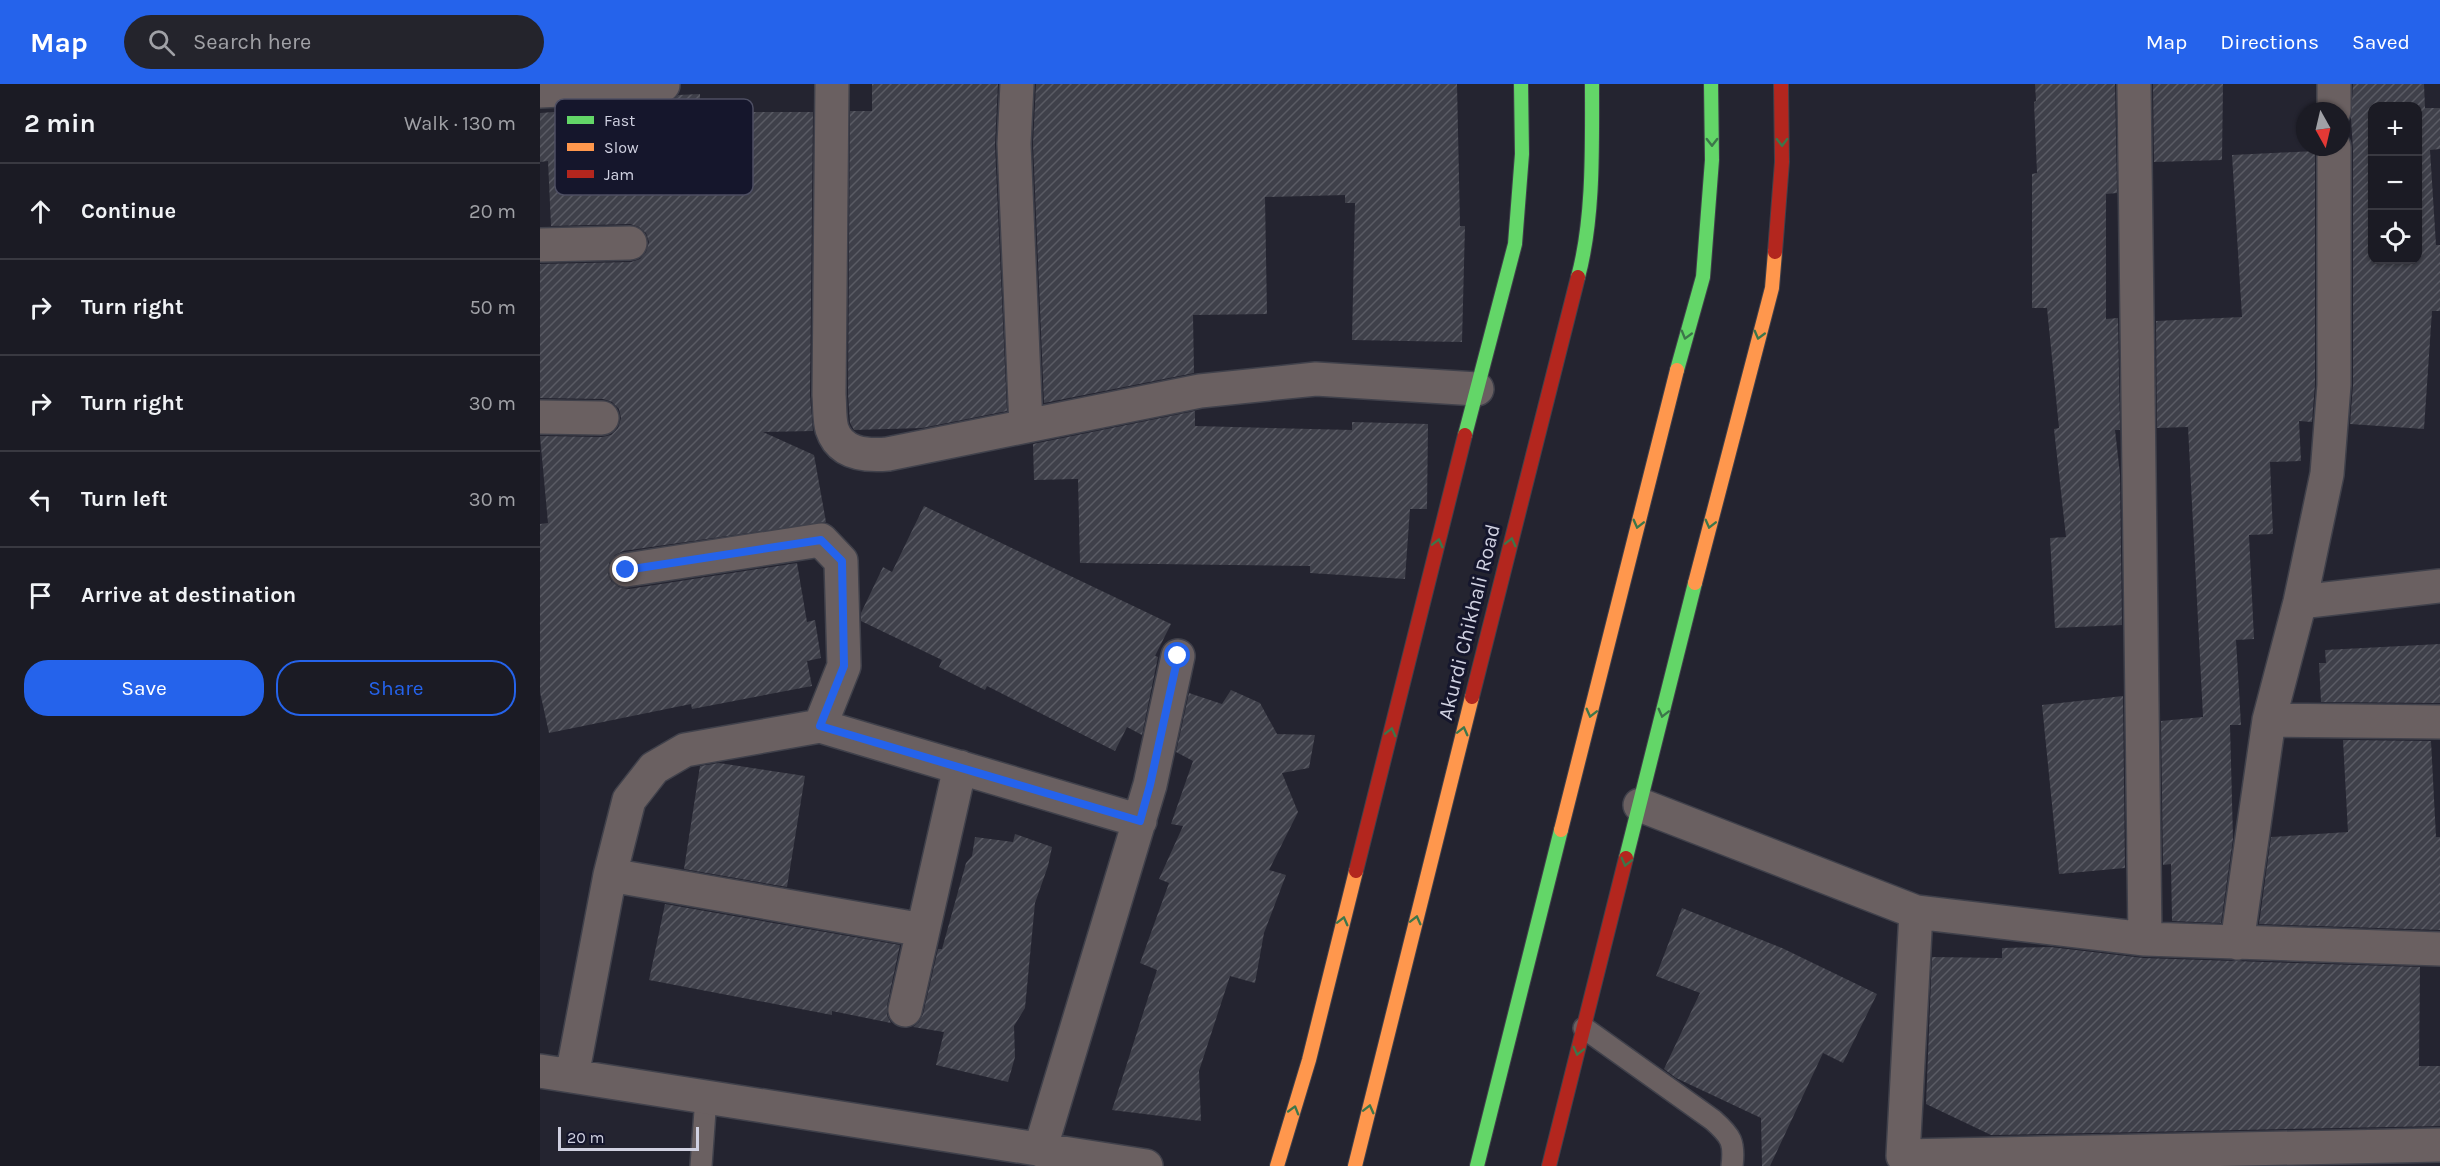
<!DOCTYPE html>
<html lang="en">
<head>
<meta charset="utf-8">
<style>
  :root { --surface:#1b1b24; --page:#24242c; --text:#f1f3f6; --muted:#a0a1a6; --line:#393941; --accent:#2563eb }
  body { margin:0; font-family:Karla,sans-serif; background:var(--page); color:var(--text) }
  .controls { position:absolute; right:18px; top:18px; display:grid; overflow:hidden; border-radius:12px; box-shadow:0 2px 4px #0004 }
  .controls button { width:54px; height:54px; display:grid; place-items:center; padding:0; border:0; border-bottom:2px solid var(--line); background:var(--surface); color:var(--text); font:30px sans-serif }
  .compass { position:absolute; left:1756px; top:18px; width:54px; height:54px; border-radius:50%; background:var(--surface); box-shadow:0 2px 4px #0004; rotate:172deg }
  .scale { position:absolute; left:18px; bottom:15px; width:141px; box-sizing:border-box; padding-left:6px; border:3px solid #d0d1e1; border-top:0; font-size:16px; line-height:21px; white-space:nowrap; color:#d0d1e1; -webkit-text-stroke:4px #15162c; paint-order:stroke }
  .stop { position:absolute; width:18px; height:18px; margin:-14px; border:4px solid #2563eb; border-radius:50%; background:#fff }
  .stop.end { background:#2563eb; border-color:#fff; box-shadow:0 2px 6px #0008 }
  .list { margin:0; padding:0; list-style:none }
  h2 { display:flex; justify-content:space-between; align-items:center; height:78px; margin:0; padding:0 24px; font-size:26px }
  h2 small { font-size:20px; font-weight:400; color:var(--muted) }
  .list li { display:grid; grid-template-columns:39px 1fr auto; gap:18px; align-items:center; box-sizing:border-box; height:96px; padding:0 24px; border-top:2px solid var(--line) }
  .list b { display:block; font-size:22px; white-space:nowrap }
  .list em { font-size:20px; font-style:normal; color:var(--muted) }
  .actions { display:flex; gap:12px; padding:18px 24px }
  .actions a { flex:1; padding:14px 0; border:2px solid var(--accent); border-radius:24px; text-align:center; font-size:21px; color:var(--accent) }
  .actions .main { background:var(--accent); color:#fff }
  .icon { flex:none; width:33px; height:33px; fill:none; stroke:currentColor; stroke-width:2; stroke-linecap:round; stroke-linejoin:round }
  .map { position:relative; flex:none; width:1900px; height:1082px; overflow:hidden }
  header { display:flex; align-items:center; gap:36px; box-sizing:border-box; height:84px; padding:0 30px; background:var(--accent); color:#fff }
  header strong { font-size:28px }
  nav { display:flex; gap:33px; margin-inline-start:auto; font-size:21px }
  .search { width:420px; height:54px; background:var(--page); display:flex; align-items:center; gap:15px; box-sizing:border-box; padding:0 21px; border-radius:33px; color:var(--muted); font-size:22px }
  main { display:flex }
  aside { flex:1; background:var(--surface) }
  .map>svg:first-child { display:block }
  .building { fill:url(#building-hatch); fill-rule:evenodd }
  .lines { fill:none; stroke-linecap:round; stroke-linejoin:round }
  .lane-casing { stroke:#40414b; stroke-width:24 }
  .street-casing { stroke:#40414b; stroke-width:36 }
  .fast-casing { stroke:#40414b; stroke-width:16 }
  .slow-casing { stroke:#40414b; stroke-width:16 }
  .jam-casing { stroke:#40414b; stroke-width:16 }
  .lane { stroke:#6a6061; stroke-width:21 }
  .street { stroke:#6a6061; stroke-width:33 }
  .fast { stroke:#63d668; stroke-width:14 }
  .slow { stroke:#ff974d; stroke-width:14 }
  .jam { stroke:#b3261e; stroke-width:14 }
  .oneway { stroke:#3c764a }
  .route { stroke:#2563eb; stroke-width:8 }
  .labels { text-anchor:middle; dominant-baseline:central; stroke-width:6; stroke-linejoin:round; paint-order:stroke }
  .street-label { font-size:21px; fill:#d0d1e1; stroke:#15162c }
  .key { fill:#15162c; stroke:#4d4e62; stroke-width:1.5 }
  .key-label { font-size:16px; fill:#d0d1e1 }
</style>
</head>
<body>
<header>
<strong>Map</strong>
<div class="search"><svg class="icon" aria-label="search" viewBox="0 0 24 24"><circle cx="10" cy="10" r="6"/><path d="M15 15l6 6"/></svg>Search here</div>
<nav><a>Map</a><a>Directions</a><a>Saved</a></nav>
</header>
<main>
<aside>
<h2>2 min<small>Walk · 130 m</small></h2>
<ul class="list">
<li><svg class="icon" aria-label="ahead" viewBox="0 0 24 24"><path d="M12 20V5M6 11l6-6 6 6"/></svg><div><b>Continue</b></div><em>20 m</em></li>
<li><svg class="icon" aria-label="right" viewBox="0 0 24 24"><path d="M7 20v-9h11M14 6l5 5-5 5"/></svg><div><b>Turn right</b></div><em>50 m</em></li>
<li><svg class="icon" aria-label="right" viewBox="0 0 24 24"><path d="M7 20v-9h11M14 6l5 5-5 5"/></svg><div><b>Turn right</b></div><em>30 m</em></li>
<li><svg class="icon" aria-label="left" viewBox="0 0 24 24"><path d="M17 20v-9H6M10 6l-5 5 5 5"/></svg><div><b>Turn left</b></div><em>30 m</em></li>
<li><svg class="icon" aria-label="arrive" viewBox="0 0 24 24"><path d="M6 21V4h12l-3 4 3 4H6"/></svg><div><b>Arrive at destination</b></div></li>
</ul>
<div class="actions"><a class="main">Save</a><a>Share</a></div>
</aside>
<div class="map">
<svg width="1900" height="1082" viewBox="0 0 1900 1082">
  <defs>
    <pattern id="building-hatch" width="6" height="6" patternUnits="userSpaceOnUse" patternTransform="scale(1.5)"><rect width="6" height="6" fill="#3f404a"/><path d="M-1 1l2-2M0 6l6-6M5 7l2-2" fill="none" stroke="#5a5b64"/></pattern>
  </defs>
  <rect width="100%" height="100%" fill="#242430"/>
  <!-- building -->
  <path class="building" d="M332 0H458L455 61 467 327 382 344 314 346 310 339 308 310 310 27H332Z
    M496 0H917L920 142H925L922 258 812 256 815 119H805V111L725 113 727 230 653 231 654 289 504 319 493 60Z
    M1495 0H1575L1577 109 1566 110V235L1578 234 1580 346H1575L1580 390 1582 541 1515 544 1510 454 1526 453 1514 345 1519 344 1507 224H1492V90L1497 89 1494 18 1496 17Z
    M1613 0H1683L1682 76 1614 78Z
    M1813 0H1884L1885 24H1900V65L1890 66 1896 161H1900V227H1892L1884 345 1810 340 1813 301V65L1811 35ZM1833 22H1878V176H1833Z
    M160 10V28H273L270 311 273 347 223 348 274 371 286 438 83 467 75 471 69 479 68 489 71 497 79 503 89 505 257 479 267 538 275 536 281 574 267 577 272 602 152 625 151 620 9 649 0 608V440L8 439 0 352 62 353 71 351 78 344 81 334 79 325 72 318 63 315 0 314V180L91 178 100 175 106 168 109 158 106 149 99 143 90 140 11 142 8 77 0 78V29L124 20 133 17 138 11Z
    M1775 67V300L1772 338 1759 337 1761 377 1730 378 1733 450 1709 451 1714 555 1696 556 1701 641H1690L1693 755 1681 839 1632 837 1631 780 1623 781 1621 637 1663 633 1648 343 1617 344 1616 237 1702 233 1692 71Z
    M655 327V342L812 346V338L888 340 887 425H870L865 495 770 489V482L540 479 538 395 494 396 493 360Z
    M384 422 631 540 615 572 618 573 602 651 587 643 575 667 447 602 445 606 399 583 402 576 321 537V529L343 483 352 488Z
    M1900 560V619L1781 618 1779 579H1786L1785 566Z
    M691 606 720 619 737 650 775 651 769 684 742 689 758 728 729 786 746 791 724 849 715 899 690 892 659 987 661 1037 572 1026 617 886 600 879 629 799 619 795 643 742 631 740 653 677 636 668 649 609 682 620Z
    M1583 612 1585 784 1519 790 1502 621Z
    M1803 656 1891 657 1896 753H1900V846L1719 840 1731 753 1808 748Z
    M179 679 265 692 247 803 144 785 160 682Z
    M475 750 512 763 508 782 495 819 485 924 474 942 475 973 468 998 396 981 404 948 373 943 379 938 383 930 398 865H402L426 779 432 772 435 753 473 758Z
    M125 820 360 861 347 922V931L351 939 292 927V931L109 896Z
    M1142 824 1242 864 1337 910 1303 979 1283 969 1230 1082H1222L1221 1034 1136 994 1124 985 1160 909 1116 892Z
    M1510 863 1604 874 1880 883 1879 982H1900V1042L1451 1051 1386 1020 1392 873 1462 874V864Z"/>
  <g class="lines">
    <!-- lane casing -->
    <g class="lane-casing">
      <path id="lane" d="M1044 944 1173 1036C1191 1052 1195 1058 1192 1082
        M161 1082 166 1013"/>
    </g>
    <!-- street casing -->
    <g class="street-casing">
      <path id="street" d="M292 0 289 311C290 321 289 335 292 345 300 370 326 372 348 370L660 307 776 295 937 305
        M477 0 474 60 486 342
        M1594 0 1605 855
        M0 7 123 1
        M1794 27V0
        M0 161 90 159
        M0 333 62 334
        M1760 518 1900 502
        M1729 636 1900 638
        M280 642 600 737
        M1100 721 1376 828 1605 855 1900 865
        M70 791 383 846
        M1376 828 1363 1072 1900 1061
        M1697 859 1729 636 1760 518 1787 390 1794 301V63
        M365 926 420 683
        M0 987 606 1082
        M32 992 70 791 89 716 114 684 145 666 280 642 304 582 301 477 281 456 86 486
        M500 1066 610 701 638 572"/>
    </g>
    <!-- fast casing -->
    <g class="fast-casing">
      <path id="fast" d="M1038 193C1054 134 1052 61 1052 0
        M1137 286 1163 193 1172 76 1171 0
        M925 351 975 160 982 70 981 0
        M1086 774 1155 499
        M937 1082 1021 746"/>
    </g>
    <!-- slow casing -->
    <g class="slow-casing">
      <path id="slow" d="M1155 499 1232 204 1235 168
        M1021 746 1137 286
        M737 1082 769 976 816 787
        M815 1082 932 613"/>
    </g>
    <!-- jam casing -->
    <g class="jam-casing">
      <path id="jam" d="M1235 168 1242 78 1241 0
        M932 613 1038 193
        M816 787 925 351
        M1009 1082 1086 774"/>
    </g>
    <!-- lane -->
    <use href="#lane" class="lane"/>
    <!-- street -->
    <use href="#street" class="street"/>
    <!-- fast -->
    <use href="#fast" class="fast"/>
    <!-- slow -->
    <use href="#slow" class="slow"/>
    <!-- jam -->
    <use href="#jam" class="jam"/>
  </g>
  <!-- one-way arrows -->
  <defs><path id="oneway-chevron" d="M-2-3.5L2.5 0L-2 3.5" fill="none" stroke-width="1.6" stroke-linecap="round" stroke-linejoin="round" transform="scale(1.5)"/></defs>
  <g class="oneway">
    <use href="#oneway-chevron" transform="translate(1172 58) rotate(90)"/>
    <use href="#oneway-chevron" transform="translate(1242 58) rotate(89)"/>
    <use href="#oneway-chevron" transform="translate(1146 251) rotate(106)"/>
    <use href="#oneway-chevron" transform="translate(1219 251) rotate(105)"/>
    <use href="#oneway-chevron" transform="translate(1098 440) rotate(104)"/>
    <use href="#oneway-chevron" transform="translate(1170 440) rotate(104)"/>
    <use href="#oneway-chevron" transform="translate(971 458) rotate(-76)"/>
    <use href="#oneway-chevron" transform="translate(898 459) rotate(-76)"/>
    <use href="#oneway-chevron" transform="translate(1051 629) rotate(104)"/>
    <use href="#oneway-chevron" transform="translate(1123 629) rotate(104)"/>
    <use href="#oneway-chevron" transform="translate(923 647) rotate(-76)"/>
    <use href="#oneway-chevron" transform="translate(851 648) rotate(-76)"/>
    <use href="#oneway-chevron" transform="translate(1086 778) rotate(104)"/>
    <use href="#oneway-chevron" transform="translate(876 836) rotate(-76)"/>
    <use href="#oneway-chevron" transform="translate(803 837) rotate(-76)"/>
    <use href="#oneway-chevron" transform="translate(1038 967) rotate(104)"/>
    <use href="#oneway-chevron" transform="translate(829 1025) rotate(-76)"/>
    <use href="#oneway-chevron" transform="translate(754 1026) rotate(-74)"/>
  </g>
  <g class="lines">
    <!-- route -->
    <path class="route" d="M86 486 281 456 302 477 304 582 280 642 600 737 610 701 638 572"/>
  </g>
  <g class="labels">
    <!-- street labels -->
    <g class="street-label">
      <text transform="translate(929 538) rotate(-76)">Akurdi Chikhali Road</text>
    </g>
  </g>
  <!-- legend -->
  <rect x="15" y="15" width="198" height="96" rx="9" class="key"/>
  <rect x="27" y="32" width="27" height="8" fill="#63d668"/>
  <rect x="27" y="59" width="27" height="8" fill="#ff974d"/>
  <rect x="27" y="86" width="27" height="8" fill="#b3261e"/>
  <g class="key-label">
    <text x="64" y="42">Fast</text>
    <text x="64" y="69">Slow</text>
    <text x="64" y="96">Jam</text>
  </g>
</svg>
<div class="controls">
<button>+</button>
<button>−</button>
<button><svg class="icon" aria-label="locate" viewBox="0 0 24 24"><circle cx="12" cy="12" r="6"/><path d="M12 2v4M12 18v4M2 12h4M18 12h4"/></svg></button>
</div>
<svg class="compass" viewBox="-18 -18 36 36"><path d="M0-13l5 13h-10z" fill="#e53935"/><path d="M0 13l5-13h-10z" fill="#a0a1a6"/></svg>
<div class="scale">20 m</div>
<div class="stop" style="left:638px;top:572px"></div>
<div class="stop end" style="left:86px;top:486px"></div>
</div>
</main>
</body>
</html>
